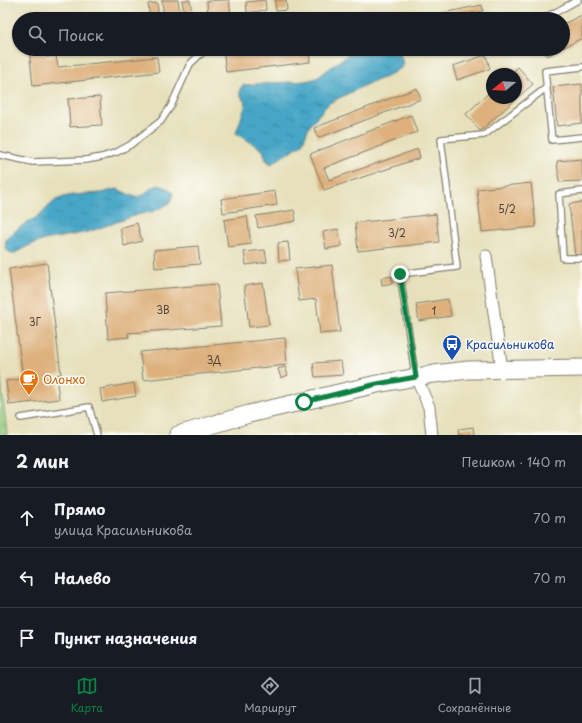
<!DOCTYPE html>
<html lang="ru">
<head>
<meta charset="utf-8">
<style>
  :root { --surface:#171b24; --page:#242831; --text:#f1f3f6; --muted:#9ea1a6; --line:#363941; --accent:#0b8043 }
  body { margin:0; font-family:"Playpen Sans",sans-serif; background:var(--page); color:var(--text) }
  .compass { position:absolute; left:486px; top:68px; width:36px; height:36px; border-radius:50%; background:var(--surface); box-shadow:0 1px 3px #0004; rotate:252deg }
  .stop { position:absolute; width:12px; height:12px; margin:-9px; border:3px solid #0b8043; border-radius:50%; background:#fff }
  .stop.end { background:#0b8043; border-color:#fff; box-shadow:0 1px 4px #0008 }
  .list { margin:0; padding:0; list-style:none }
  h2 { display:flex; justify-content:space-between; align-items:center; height:52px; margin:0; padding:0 16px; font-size:17px }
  h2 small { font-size:13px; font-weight:400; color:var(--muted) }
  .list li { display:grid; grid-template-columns:26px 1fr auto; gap:12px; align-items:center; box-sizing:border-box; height:60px; padding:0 16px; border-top:1px solid var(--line) }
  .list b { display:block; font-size:15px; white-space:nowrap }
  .list p { margin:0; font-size:13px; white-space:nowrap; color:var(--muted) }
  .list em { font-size:13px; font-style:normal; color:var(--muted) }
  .icon { flex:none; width:22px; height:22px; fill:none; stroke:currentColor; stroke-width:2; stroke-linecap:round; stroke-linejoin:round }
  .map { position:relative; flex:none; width:582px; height:435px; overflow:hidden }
  .search { position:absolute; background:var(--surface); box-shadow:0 1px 3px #0004; left:12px; right:12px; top:12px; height:44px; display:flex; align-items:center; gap:10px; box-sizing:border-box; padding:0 14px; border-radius:22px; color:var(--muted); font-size:15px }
  .sheet { height:232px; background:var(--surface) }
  nav { display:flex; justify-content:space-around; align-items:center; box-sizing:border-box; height:56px; border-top:1px solid var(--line); background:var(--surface); font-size:11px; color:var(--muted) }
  nav a { display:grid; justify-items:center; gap:2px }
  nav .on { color:var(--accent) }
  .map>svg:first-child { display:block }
  .grass { fill:url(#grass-tufts); stroke:#5c7750 }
  .water { fill:url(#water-ripples); stroke:#326171 }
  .building { fill:#ddb07b }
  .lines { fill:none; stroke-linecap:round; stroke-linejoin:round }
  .lane-casing { stroke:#817e6c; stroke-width:8 }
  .street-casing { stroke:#817e6c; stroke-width:13 }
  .primary-casing { stroke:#817e6c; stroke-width:19 }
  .lane { stroke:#fff; stroke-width:5.5 }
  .street { stroke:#fff; stroke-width:11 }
  .primary { stroke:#fff; stroke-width:17 }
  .route { stroke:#0b8043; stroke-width:5 }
  .labels { text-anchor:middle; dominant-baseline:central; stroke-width:3; stroke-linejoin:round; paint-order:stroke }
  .number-label { font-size:10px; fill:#4c4134 }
  .transit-label { font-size:12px; fill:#164399; stroke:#fdfcf7; text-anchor:start }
  .food-label { font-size:12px; fill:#c56008; stroke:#fdfcf7; text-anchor:start }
</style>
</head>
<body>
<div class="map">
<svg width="582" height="435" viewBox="0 0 582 435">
  <defs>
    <pattern id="grass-tufts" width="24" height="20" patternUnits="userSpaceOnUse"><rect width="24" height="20" fill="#9dd283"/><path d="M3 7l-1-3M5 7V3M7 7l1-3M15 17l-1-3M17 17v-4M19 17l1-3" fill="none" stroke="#87b471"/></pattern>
    <pattern id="water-ripples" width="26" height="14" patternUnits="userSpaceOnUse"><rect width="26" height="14" fill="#47a6c6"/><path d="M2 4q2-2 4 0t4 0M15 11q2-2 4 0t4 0" fill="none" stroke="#3a86a0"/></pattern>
  </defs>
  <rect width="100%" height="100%" fill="#fdfcf7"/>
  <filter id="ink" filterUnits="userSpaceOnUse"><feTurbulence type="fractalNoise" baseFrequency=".025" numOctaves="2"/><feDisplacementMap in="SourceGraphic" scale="8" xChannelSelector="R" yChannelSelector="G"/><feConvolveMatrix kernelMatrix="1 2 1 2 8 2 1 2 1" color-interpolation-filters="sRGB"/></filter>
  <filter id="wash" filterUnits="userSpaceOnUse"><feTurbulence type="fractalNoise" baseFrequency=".012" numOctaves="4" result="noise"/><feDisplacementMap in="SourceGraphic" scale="16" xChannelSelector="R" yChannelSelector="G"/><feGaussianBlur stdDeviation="0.9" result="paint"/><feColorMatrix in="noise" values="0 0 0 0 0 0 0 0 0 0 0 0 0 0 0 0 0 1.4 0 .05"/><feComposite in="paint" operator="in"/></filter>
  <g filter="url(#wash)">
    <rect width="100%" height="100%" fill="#e6e0bb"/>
    <!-- grass -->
    <path class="grass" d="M0 371 7 435H0Z"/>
    <!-- water -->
    <path class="water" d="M355 49H399L403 63 401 68 386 77 371 82 329 103 310 125 302 144 271 164 266 160 263 150 236 133 246 104 240 94V89L243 85 306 81 317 78Z
      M158 185 167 188 173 193 170 203 154 211 137 215 88 232 44 240 28 246 13 254 5 249 6 239 13 233 27 222 36 218 56 200 64 197 72 195 101 193 117 189 135 197 144 195 150 189Z"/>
    <g id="blocks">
      <!-- building -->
      <path class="building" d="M162 0H178L181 19H164Z
        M182 0H190L193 19H185Z
        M229 0 231 16 208 18 207 1Z
        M265 0 266 10 247 13 246 2Z
        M275 0H286L287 10 276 11Z
        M157 3 159 19H150L148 4Z
        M482 5 483 11 445 19H423V17Z
        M582 15V38L563 48V24Z
        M29 49H45L46 57 56 56 58 67 157 57 159 72 33 86Z
        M223 49H309L310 62 226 72Z
        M543 49H561L547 56Z
        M486 55 490 69 457 80 453 66Z
        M518 67 533 84 480 131 466 114 492 90V98H516V74H511Z
        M582 84V123L557 126 553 87Z
        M417 88 421 99 318 138 314 128Z
        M100 97 102 125 70 127 68 99Z
        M411 115 417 132 324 168 329 180 418 149 420 158 324 190 310 154Z
        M582 159V181L559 182 557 161Z
        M531 183 536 227 482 232 477 189Z
        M275 191 277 205 223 213 221 199Z
        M582 202V254L575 255 569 204Z
        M294 210 296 221 258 228 256 216Z
        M436 214 439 242 358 251 355 223Z
        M247 216 251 244 228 247 224 220Z
        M137 223 142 241 124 246 120 228Z
        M338 229 342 246 326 249 323 232Z
        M288 242 290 260 279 261 278 243Z
        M198 246 200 264 155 268 154 250Z
        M265 250 267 262 246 265 244 252Z
        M47 263 61 374 56 375 59 399 9 405 6 381 23 379 9 269Z
        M332 265 340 332 320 334 316 299 299 301 295 269Z
        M391 276 393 283 382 285 381 278Z
        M263 283 269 325 249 327 244 286Z
        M217 284 221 326 128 333 129 337 108 339 105 293Z
        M448 299 451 316 419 321 416 304Z
        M285 338 287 365 143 380 140 352Z
        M341 361 343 375 315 377 313 363Z
        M285 367 288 375 281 378 278 369Z
        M134 383 136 396 102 402 100 389Z
        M473 427 474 435H459L458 429Z"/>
    </g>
  </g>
  <g filter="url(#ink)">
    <use href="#blocks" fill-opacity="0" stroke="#817e6c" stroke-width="1"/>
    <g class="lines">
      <!-- lane casing -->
      <g class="lane-casing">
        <path id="lane" d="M543 19 578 0
          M582 67 545 71 552 140 582 137
          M0 155 33 162 60 161 86 160 102 157 117 152 130 145 161 121 171 106 190 64 206 49
          M582 191 559 194 563 258H582
          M415 375 400 274 457 267 441 139 484 135 546 88
          M21 418 89 407 97 435"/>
      </g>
      <!-- street casing -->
      <g class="street-casing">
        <path id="street" d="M486 256 502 370
          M416 377 429 407 432 435"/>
      </g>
      <!-- primary casing -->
      <g class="primary-casing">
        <path id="primary" d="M178 435 249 414 377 384 434 374 468 370 582 368"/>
      </g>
      <!-- lane -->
      <use href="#lane" class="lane"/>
      <!-- street -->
      <use href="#street" class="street"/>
      <!-- primary -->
      <use href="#primary" class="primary"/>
    </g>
  </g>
  <g class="lines" filter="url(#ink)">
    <!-- route -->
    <path class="route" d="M304 402 377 384 416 377 400 274"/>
  </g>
  <!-- icons -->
  <defs>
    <g id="bus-pin" transform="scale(1)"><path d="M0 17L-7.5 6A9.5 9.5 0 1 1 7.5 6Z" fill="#1a4fb4" stroke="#fdfcf7"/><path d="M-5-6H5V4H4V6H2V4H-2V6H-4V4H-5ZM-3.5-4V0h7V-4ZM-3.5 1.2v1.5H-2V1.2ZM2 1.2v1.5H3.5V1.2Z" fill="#fff"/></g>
    <g id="cafe-pin" transform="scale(1)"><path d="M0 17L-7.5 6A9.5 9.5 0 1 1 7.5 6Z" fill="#e8710a" stroke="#fdfcf7"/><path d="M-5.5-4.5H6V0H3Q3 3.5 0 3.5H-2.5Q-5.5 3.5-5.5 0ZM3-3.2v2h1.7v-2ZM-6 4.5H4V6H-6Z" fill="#fff"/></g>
  </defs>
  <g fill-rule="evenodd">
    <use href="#bus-pin" x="452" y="344"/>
    <use href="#cafe-pin" x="29" y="379"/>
  </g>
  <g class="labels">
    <!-- number labels -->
    <g class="number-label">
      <text x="507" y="208">5/2</text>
      <text x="397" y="232">3/2</text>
      <text x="163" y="309">3В</text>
      <text x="434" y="310">1</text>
      <text x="35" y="321">3Г</text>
      <text x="214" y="359">3Д</text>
    </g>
    <!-- transit labels -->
    <g class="transit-label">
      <text x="466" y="344">Красильникова</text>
    </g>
    <!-- food labels -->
    <g class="food-label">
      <text x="43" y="379">Олонхо</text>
    </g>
  </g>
</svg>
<svg class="compass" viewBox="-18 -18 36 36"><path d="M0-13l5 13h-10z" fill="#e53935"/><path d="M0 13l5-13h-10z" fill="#9ea1a6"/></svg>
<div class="stop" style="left:304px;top:402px"></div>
<div class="stop end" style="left:400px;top:274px"></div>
<div class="search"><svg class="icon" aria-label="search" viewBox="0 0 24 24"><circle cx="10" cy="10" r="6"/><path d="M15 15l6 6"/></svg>Поиск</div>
</div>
<section class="sheet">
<h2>2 мин<small>Пешком · 140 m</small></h2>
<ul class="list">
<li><svg class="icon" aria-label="ahead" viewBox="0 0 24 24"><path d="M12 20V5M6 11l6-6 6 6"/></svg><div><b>Прямо</b><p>улица Красильникова</p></div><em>70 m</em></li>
<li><svg class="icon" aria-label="left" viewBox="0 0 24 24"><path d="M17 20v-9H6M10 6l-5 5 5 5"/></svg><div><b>Налево</b></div><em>70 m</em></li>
<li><svg class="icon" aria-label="arrive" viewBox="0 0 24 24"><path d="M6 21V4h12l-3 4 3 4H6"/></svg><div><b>Пункт назначения</b></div></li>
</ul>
</section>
<nav>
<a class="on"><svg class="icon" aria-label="map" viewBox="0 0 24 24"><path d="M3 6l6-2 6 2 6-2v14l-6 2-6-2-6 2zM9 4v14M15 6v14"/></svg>Карта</a>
<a><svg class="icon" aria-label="directions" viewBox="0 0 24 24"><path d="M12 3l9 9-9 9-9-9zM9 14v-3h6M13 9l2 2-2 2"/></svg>Маршрут</a>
<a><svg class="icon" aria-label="saved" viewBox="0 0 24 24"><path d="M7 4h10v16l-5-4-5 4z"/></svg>Сохранённые</a>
</nav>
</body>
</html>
